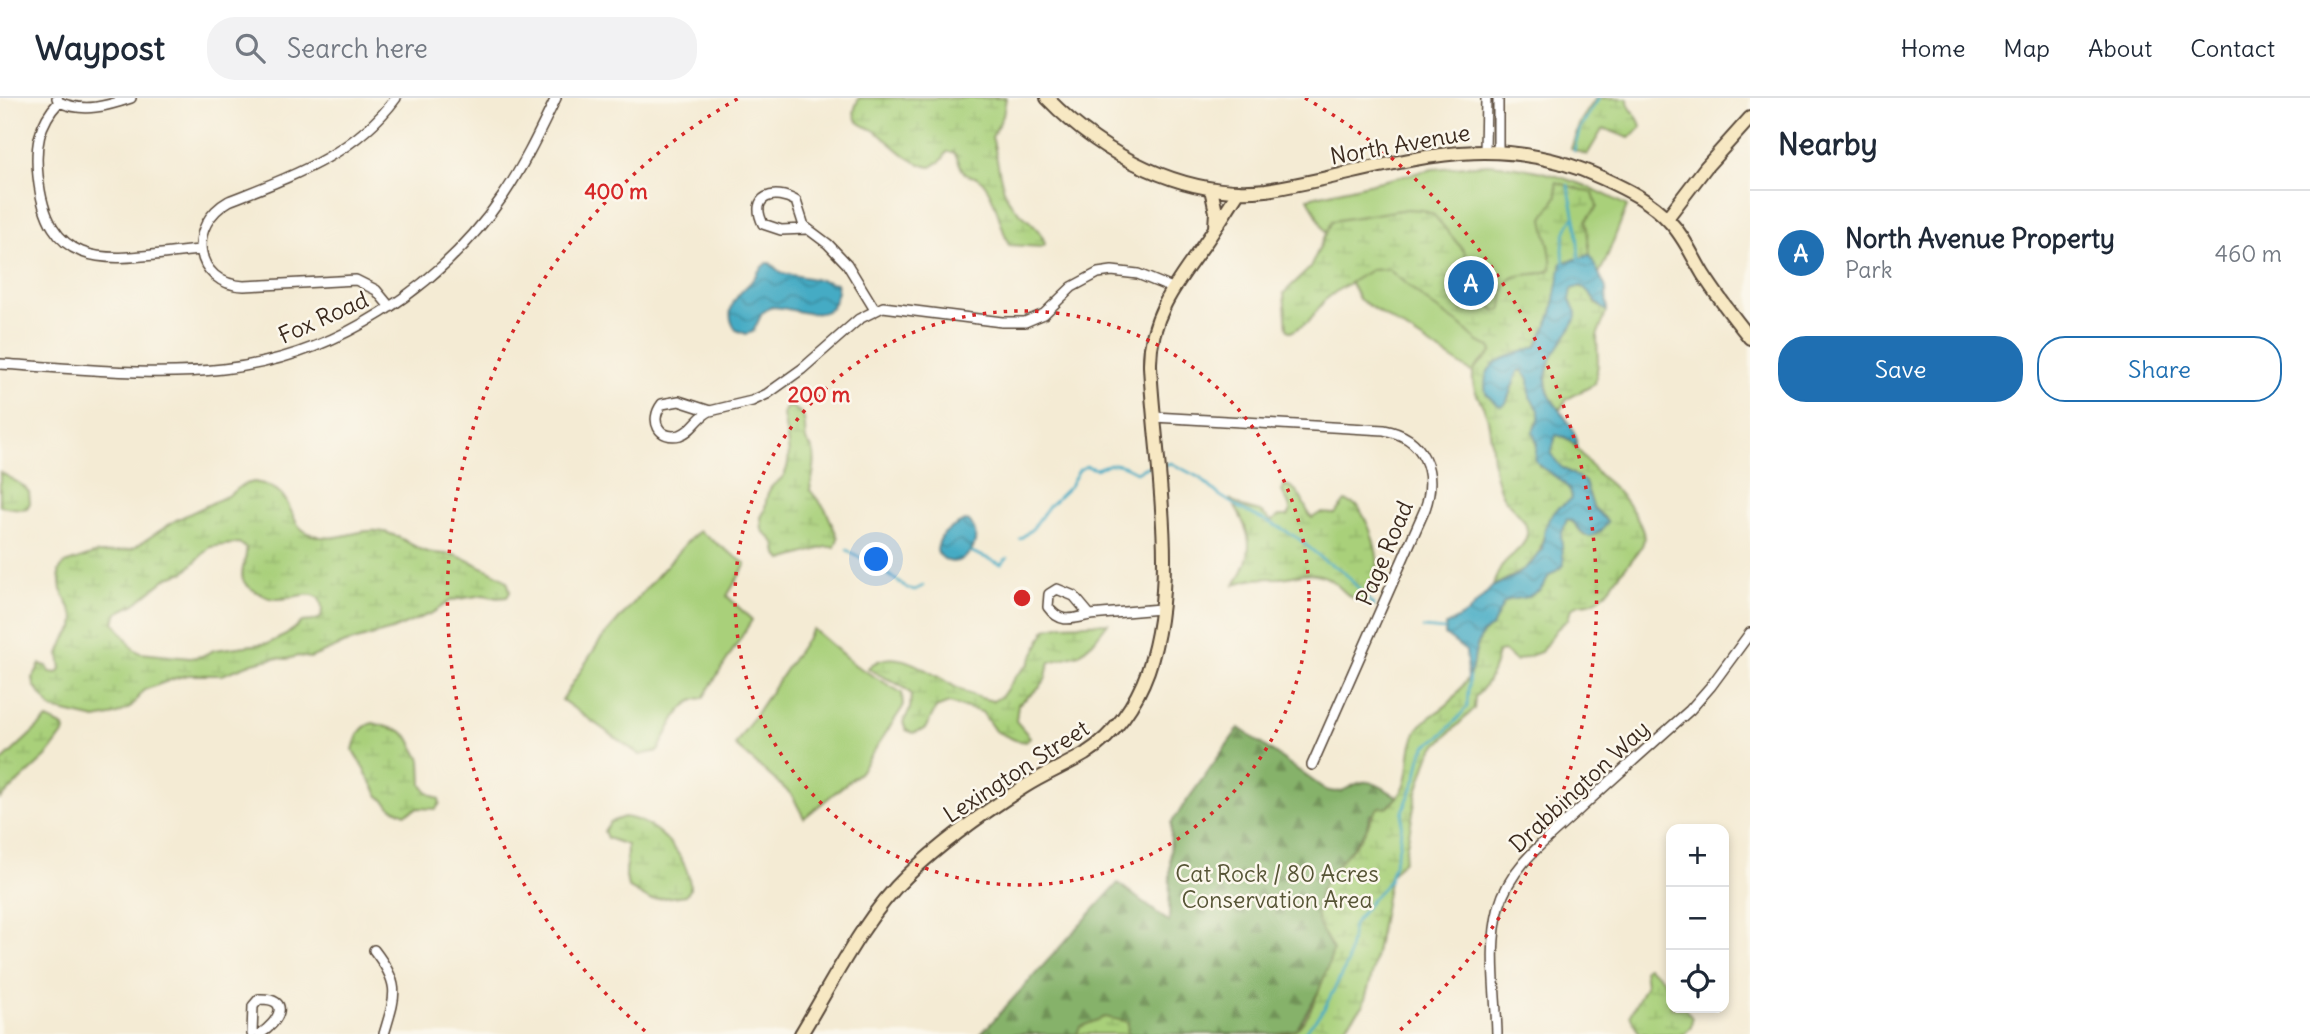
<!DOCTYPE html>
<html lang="en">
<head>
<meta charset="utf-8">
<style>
  :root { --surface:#fff; --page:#f2f2f3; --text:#1f2937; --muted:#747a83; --line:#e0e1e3; --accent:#1f6fb2 }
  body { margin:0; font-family:Delius,sans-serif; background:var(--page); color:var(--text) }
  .controls { position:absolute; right:21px; bottom:21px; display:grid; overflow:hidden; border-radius:14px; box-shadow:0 4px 10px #0003 }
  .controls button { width:63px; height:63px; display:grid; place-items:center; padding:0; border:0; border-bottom:2px solid var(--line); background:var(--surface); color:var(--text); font:35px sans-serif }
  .you { position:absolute; left:877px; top:462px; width:24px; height:24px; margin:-18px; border:5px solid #fff; border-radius:50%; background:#1a73e8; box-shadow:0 0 0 10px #1a73e833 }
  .badge { display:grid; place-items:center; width:46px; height:46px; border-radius:50%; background:var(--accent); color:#fff; font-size:23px; font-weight:700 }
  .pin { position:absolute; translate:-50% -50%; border:4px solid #fff; box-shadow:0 2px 7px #0006 }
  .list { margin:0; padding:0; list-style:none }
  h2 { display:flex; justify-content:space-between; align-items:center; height:91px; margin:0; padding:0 28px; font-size:30px }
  h2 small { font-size:23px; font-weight:400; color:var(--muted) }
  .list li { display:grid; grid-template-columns:46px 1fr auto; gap:21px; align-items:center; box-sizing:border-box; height:126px; padding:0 28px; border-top:2px solid var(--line) }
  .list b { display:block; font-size:26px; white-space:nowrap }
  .list p { margin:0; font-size:23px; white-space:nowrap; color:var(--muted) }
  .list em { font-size:23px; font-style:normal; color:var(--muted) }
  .actions { display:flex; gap:14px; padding:21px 28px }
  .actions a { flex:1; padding:16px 0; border:2px solid var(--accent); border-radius:28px; text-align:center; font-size:24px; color:var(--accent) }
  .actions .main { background:var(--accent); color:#fff }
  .icon { flex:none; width:38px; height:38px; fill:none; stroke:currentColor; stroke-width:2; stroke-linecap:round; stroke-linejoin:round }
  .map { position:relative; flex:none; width:1750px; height:936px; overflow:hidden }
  header { display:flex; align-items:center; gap:42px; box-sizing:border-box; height:98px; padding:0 35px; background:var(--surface); border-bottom:2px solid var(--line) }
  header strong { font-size:33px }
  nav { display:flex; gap:38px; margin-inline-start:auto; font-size:24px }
  .search { width:490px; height:63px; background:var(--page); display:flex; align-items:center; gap:18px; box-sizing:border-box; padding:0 24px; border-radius:28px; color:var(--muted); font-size:26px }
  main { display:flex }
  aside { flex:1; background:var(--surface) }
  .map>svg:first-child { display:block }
  .green { fill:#a9d07a; stroke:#727d4c; stroke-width:2 }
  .forest { fill:url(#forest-firs); stroke:#606e44; stroke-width:2 }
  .wetland { fill:url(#wetland-marsh); stroke:#727d4c; stroke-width:2; fill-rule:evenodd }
  .water { fill:url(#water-waves); stroke:#406a71; stroke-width:2 }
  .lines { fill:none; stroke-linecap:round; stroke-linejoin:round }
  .stream { stroke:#45abc4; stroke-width:2.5 }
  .street-casing { stroke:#574739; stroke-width:12 }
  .secondary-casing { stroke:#574739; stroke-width:16 }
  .street { stroke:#fff; stroke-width:9 }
  .secondary { stroke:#f7e8c3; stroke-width:12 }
  .ring { fill:none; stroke:#d62828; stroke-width:3.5; stroke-dasharray:3.5 7 }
  .labels { text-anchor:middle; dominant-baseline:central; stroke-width:5; stroke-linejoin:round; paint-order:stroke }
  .street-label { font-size:23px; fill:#3b2a1e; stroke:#fbf7ec }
  .park-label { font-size:23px; fill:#565435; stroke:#fbf7ec }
  .centre { fill:#d62828; stroke:#fbf7ec; stroke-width:3.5 }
  .ring-label { font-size:21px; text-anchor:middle; font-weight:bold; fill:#d62828; stroke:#fbf7ec; stroke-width:5; stroke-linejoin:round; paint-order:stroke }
</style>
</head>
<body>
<header>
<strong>Waypost</strong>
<div class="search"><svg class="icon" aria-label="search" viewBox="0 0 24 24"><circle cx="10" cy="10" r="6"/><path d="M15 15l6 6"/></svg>Search here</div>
<nav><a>Home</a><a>Map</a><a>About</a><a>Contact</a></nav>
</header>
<main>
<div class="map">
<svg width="1750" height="936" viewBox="0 0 1750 936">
  <defs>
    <pattern id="forest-firs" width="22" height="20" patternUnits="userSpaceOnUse" patternTransform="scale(1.75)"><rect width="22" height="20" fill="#86b26a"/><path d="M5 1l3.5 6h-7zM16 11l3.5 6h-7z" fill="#6f9157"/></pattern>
    <pattern id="wetland-marsh" width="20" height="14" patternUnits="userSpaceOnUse" patternTransform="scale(1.75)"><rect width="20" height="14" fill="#a9d07a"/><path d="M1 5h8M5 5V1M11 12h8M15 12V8" fill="none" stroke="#92b369"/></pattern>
    <pattern id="water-waves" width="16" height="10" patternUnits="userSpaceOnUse" patternTransform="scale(1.75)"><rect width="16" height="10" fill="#45abc4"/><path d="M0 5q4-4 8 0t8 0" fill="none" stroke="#3b8b9f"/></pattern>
  </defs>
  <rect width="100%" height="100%" fill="#fbf7ec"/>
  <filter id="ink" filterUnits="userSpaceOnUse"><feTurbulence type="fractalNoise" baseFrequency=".0143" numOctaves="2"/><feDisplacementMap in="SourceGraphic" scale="14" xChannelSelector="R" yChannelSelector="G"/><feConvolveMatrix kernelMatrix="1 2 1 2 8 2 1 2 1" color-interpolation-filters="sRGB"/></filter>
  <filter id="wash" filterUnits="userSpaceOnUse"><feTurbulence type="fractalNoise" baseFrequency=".00686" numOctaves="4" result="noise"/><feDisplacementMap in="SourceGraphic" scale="28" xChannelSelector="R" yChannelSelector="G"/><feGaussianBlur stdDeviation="1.57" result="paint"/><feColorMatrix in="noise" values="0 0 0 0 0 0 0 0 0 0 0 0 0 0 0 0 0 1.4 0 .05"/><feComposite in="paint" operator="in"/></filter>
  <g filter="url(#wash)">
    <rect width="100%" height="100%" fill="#f4ebd4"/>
    <!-- green -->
    <path class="green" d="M1488 66C1539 69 1583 83 1627 108L1605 164 1525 319 1476 277 1359 201 1308 100 1433 71Z
      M699 433 746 466 727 498 752 522 703 600C679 601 668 635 658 653L640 657 562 602 599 544 688 443Z
      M813 531 855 567 902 595 903 609 860 674 804 720 792 697 735 647Z"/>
    <!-- forest -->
    <path class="forest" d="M1239 630 1326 692C1346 699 1352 682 1368 684 1378 685 1389 694 1398 699L1387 710 1370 717 1366 732 1327 781 1325 838 1333 853 1320 891 1298 929 1296 932 1278 936H1127L1128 924 1080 929 1077 936H981L1118 785 1169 824 1171 725Z"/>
    <!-- wetland -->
    <path class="wetland" d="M859 0H1006L1003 18 992 39C998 58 998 81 1007 99 1016 117 1041 127 1045 146L1041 149 1009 147C1000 130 995 91 978 80 975 78 970 79 967 77 959 72 960 60 953 54H947L942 62 931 69C908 66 893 45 875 33 869 29 860 28 856 21 852 14 856 7 859 0Z
      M1596 0H1628C1627 12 1640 18 1641 29L1629 40 1606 31 1602 32 1587 57 1571 51 1580 24Z
      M1556 84 1593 95 1597 109 1586 123 1590 157 1562 165C1560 183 1550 237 1536 248 1514 267 1493 249 1485 289L1508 301 1518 272 1524 274 1529 281 1530 299 1539 312V321L1534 329 1539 368C1551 376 1572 386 1572 401L1558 410 1549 421 1538 458 1522 473 1492 489C1495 481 1499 472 1504 465 1512 456 1525 449 1527 436 1528 418 1509 411 1502 396 1490 372 1494 348 1488 322 1485 306 1471 294 1473 277 1474 264 1487 263 1492 253L1490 249 1478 244 1462 228 1431 207 1388 171 1371 172 1338 192 1325 202 1307 225 1291 234 1287 231 1284 195 1310 170 1332 123 1407 111 1423 112 1434 117 1464 153 1475 183 1494 212H1501C1504 205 1502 196 1505 189 1512 170 1539 181 1551 171 1553 153 1545 137 1543 120L1557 98Z
      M1575 188 1586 190 1596 206 1607 213 1597 238 1598 266 1595 286 1567 301 1560 312C1541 292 1543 270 1558 247 1561 242 1569 236 1570 230 1575 216 1564 199 1575 188Z
      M791 309C810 317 803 327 806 342 808 348 811 347 813 352 817 364 812 380 810 392L826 412 838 440 835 449H826L782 462 777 456 775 445 762 432 761 419C768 411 764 401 769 393 772 385 780 384 784 377 794 359 785 335 783 316L786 310Z
      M1559 336C1579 345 1586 367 1604 381 1616 390 1623 399 1632 412 1651 443 1646 445 1624 471 1615 480 1610 493 1600 500 1583 512 1574 497 1568 521L1556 532 1541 554 1515 563 1504 553 1498 554C1495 570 1488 587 1475 599L1474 611 1433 651 1429 658 1417 694 1404 762 1390 778 1372 877 1363 908 1339 936H1278C1283 935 1290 935 1295 932 1311 923 1327 871 1333 853 1330 842 1321 835 1318 824 1309 786 1344 764 1363 737 1370 727 1369 719 1379 709L1387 710C1419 685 1402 658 1418 631 1426 618 1441 614 1451 603 1457 597 1462 588 1467 581 1478 566 1472 537 1492 529L1503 506 1509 502 1527 499 1540 492 1549 478 1564 467 1561 438 1567 421C1575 422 1578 433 1585 438L1606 421 1593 409 1589 395 1573 376 1561 369 1553 361 1551 356 1556 337Z
      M0 374 22 387 29 394 30 405 27 410 20 411 0 408Z
      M254 384C300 391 283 425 310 436 336 446 353 431 378 433 396 435 407 445 422 452 432 457 444 455 454 457 462 459 496 475 503 480 508 483 509 488 510 494L507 499 497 500 484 497 452 502 432 515 392 532 346 545 310 560 298 558 287 561 275 560 253 565 222 577H188L176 580 144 592 130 610 115 617 96 621 52 611 34 587 33 580 40 566 47 568 50 574 58 575 61 571 59 556 65 541 74 530 75 520 61 492 59 473 64 466 97 455H108L132 451 176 422 229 397 242 387ZM239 445 246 450C248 461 239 472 243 482 245 487 250 490 255 493 262 496 267 501 275 501 292 503 328 481 321 520L313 523 302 524 286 537 269 545 214 552 202 558 190 560 140 555 134 551 114 524 117 515 135 506 168 479 185 474 210 449Z
      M1284 387C1302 389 1303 410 1312 420L1320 415 1335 416 1345 403 1358 408C1374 434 1389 476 1365 502 1346 505 1340 483 1323 478 1305 472 1297 479 1279 480 1263 480 1251 480 1235 486 1258 453 1250 431 1230 401L1242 409 1260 414 1272 423 1279 418H1288C1294 411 1285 401 1282 393Z
      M1108 525 1093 544 1079 556 1050 564C1047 570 1047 577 1045 582 1042 588 1024 603 1018 606L1016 623 1030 639 1026 644 1015 642 995 633 982 614 949 605 936 610 925 631 913 635 906 632 903 624 910 612 911 596C898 582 882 581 868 570 893 545 928 574 952 587 963 594 979 600 993 603L1002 598 1016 578 1029 566 1046 531 1063 527Z
      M47 621 64 629 65 633 46 659 0 701V665Z
      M373 625 401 633 409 640 421 662 422 687 428 695 439 701 440 705 436 711 418 710 405 716 392 710 379 698 353 652C356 640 360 628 373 625Z
      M624 719C656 722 691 760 690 792L686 797 650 802 628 789 626 779 627 747 607 740 604 733 610 724Z
      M1647 869C1664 879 1671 890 1671 910L1685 911 1692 920 1691 929 1684 936H1643L1638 933 1630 917 1646 887 1644 871Z
      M1105 919 1128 924 1127 936H1077L1080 929Z"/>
    <!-- water -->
    <path class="water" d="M1590 157 1606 190 1607 213C1595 207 1592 193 1581 188L1572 191 1570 202 1576 214V219C1569 239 1552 251 1547 273 1539 306 1576 317 1577 348L1565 339 1556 337 1551 356 1561 369 1585 384 1593 409 1608 424 1602 432 1590 439C1578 436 1577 422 1567 421L1561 438 1564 467 1549 478 1540 492 1527 499 1509 502 1503 506 1492 529C1473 536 1476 566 1468 581L1466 553 1445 537 1446 527 1468 515 1492 489 1515 478 1534 463 1542 452 1545 430 1549 421 1558 410 1572 401C1571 382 1545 376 1535 362L1537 345 1533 333 1539 321V312L1530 299 1529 281 1522 272 1518 273 1506 305 1501 308 1496 306 1486 295C1479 258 1514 260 1537 248L1552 216 1562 165Z
      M767 165H770L781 175 837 185C839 234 797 209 771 209L762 215 753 234 746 236 736 232C723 214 735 199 748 187 756 180 758 170 767 165Z
      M964 423 970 424C989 448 953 481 937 453 939 434 950 431 964 423Z"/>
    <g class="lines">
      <!-- stream -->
      <path class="stream" d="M1574 53 1580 30 1599 0
        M1568 87 1577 130 1579 162
        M1564 167C1562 150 1562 133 1574 120
        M1164 367 1171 365 1200 380 1219 397 1241 411 1281 430 1299 441 1326 464 1342 472 1374 508
        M1020 441 1033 430 1048 409 1070 388 1079 372 1086 368 1096 371C1115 363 1120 365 1136 374L1149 368
        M847 452 879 470 907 490 915 492 923 488
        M972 454 1001 466 1007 460
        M1423 530 1444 532
        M1303 936 1324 911 1347 866 1353 827 1373 800 1389 783 1399 749 1403 713 1417 678 1422 654 1426 648 1443 636 1457 621 1467 609 1469 578"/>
    </g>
  </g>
  <g filter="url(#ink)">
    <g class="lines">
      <!-- street casing -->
      <g class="street-casing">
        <path id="street" d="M57 0 59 4C38 26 35 50 38 78 49 185 122 158 201 152
          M59 4C84 15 107 8 131 0
          M1485 53 1486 0
          M1498 53V0
          M806 131 781 132 763 126C749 98 774 90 796 103L804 128 828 146 847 166 875 212
          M390 209 376 192 356 182 244 188C194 186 186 127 229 103 292 78 354 57 396 0
          M0 266C74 270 149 279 223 271 335 259 440 190 503 98 524 67 540 33 556 0
          M710 313C698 318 693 333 680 337 659 342 649 323 662 306L679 303 710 313 752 303 767 296 802 271 859 221 883 209 1002 224H1025L1044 216 1072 189 1098 175 1112 173 1138 176 1172 190
          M1154 319 1384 332C1424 339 1438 374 1425 411L1312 667
          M1090 517C1072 521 1060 526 1048 509L1049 496 1057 491 1074 498 1090 517 1160 511
          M374 852C401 887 396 896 384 936
          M252 936 253 908 259 901C292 900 279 924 260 936
          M1497 936C1496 893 1488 852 1499 809 1511 765 1552 738 1583 708 1618 676 1654 644 1690 612L1711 588 1750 535"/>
      </g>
      <!-- secondary casing -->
      <g class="secondary-casing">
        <path id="secondary" d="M1047 0C1102 57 1185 101 1266 92 1387 73 1481 24 1602 80 1626 91 1651 103 1669 123 1684 138 1692 158 1703 176 1717 198 1734 220 1750 240
          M1211 91 1216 114 1215 129
          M1667 120 1706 69 1750 20
          M801 936C832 885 864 819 907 778 942 744 983 715 1024 689 1044 676 1065 668 1085 656 1115 637 1136 606 1148 573 1180 480 1155 365 1150 268 1149 220 1176 185 1203 148 1216 130 1227 111 1239 93"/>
      </g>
      <!-- street -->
      <use href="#street" class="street"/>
      <!-- secondary -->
      <use href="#secondary" class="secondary"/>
    </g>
  </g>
  <!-- distance rings -->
  <g class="ring">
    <circle cx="1022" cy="500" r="287"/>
    <path d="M645 933A574 574 0 0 1 739 0M1305 0A574 574 0 0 1 1399 933"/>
  </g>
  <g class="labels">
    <!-- street labels -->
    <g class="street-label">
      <text transform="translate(1400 46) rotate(-10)">North Avenue</text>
      <text transform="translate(323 219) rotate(-24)">Fox Road</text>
      <text transform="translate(1384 455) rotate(-67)">Page Road</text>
      <text transform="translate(1016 673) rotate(-33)">Lexington Street</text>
      <text transform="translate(1579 688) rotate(-43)">Drabbington Way</text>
    </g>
    <!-- park labels -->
    <g class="park-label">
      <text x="1277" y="775">Cat Rock / 80 Acres<tspan x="1277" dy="26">Conservation Area</tspan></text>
    </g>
  </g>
  <circle cx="1022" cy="500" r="10" class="centre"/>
  <g class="ring-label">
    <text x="616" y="101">400 m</text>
    <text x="819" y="304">200 m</text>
  </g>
</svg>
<div class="controls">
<button>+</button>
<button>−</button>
<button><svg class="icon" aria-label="locate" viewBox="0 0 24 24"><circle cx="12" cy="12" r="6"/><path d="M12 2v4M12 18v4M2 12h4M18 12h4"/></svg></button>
</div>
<div class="you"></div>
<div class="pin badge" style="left:1471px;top:185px">A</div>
</div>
<aside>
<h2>Nearby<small></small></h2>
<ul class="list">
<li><span class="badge">A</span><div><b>North Avenue Property</b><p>Park</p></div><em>460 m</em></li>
</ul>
<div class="actions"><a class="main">Save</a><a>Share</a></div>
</aside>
</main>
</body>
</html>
